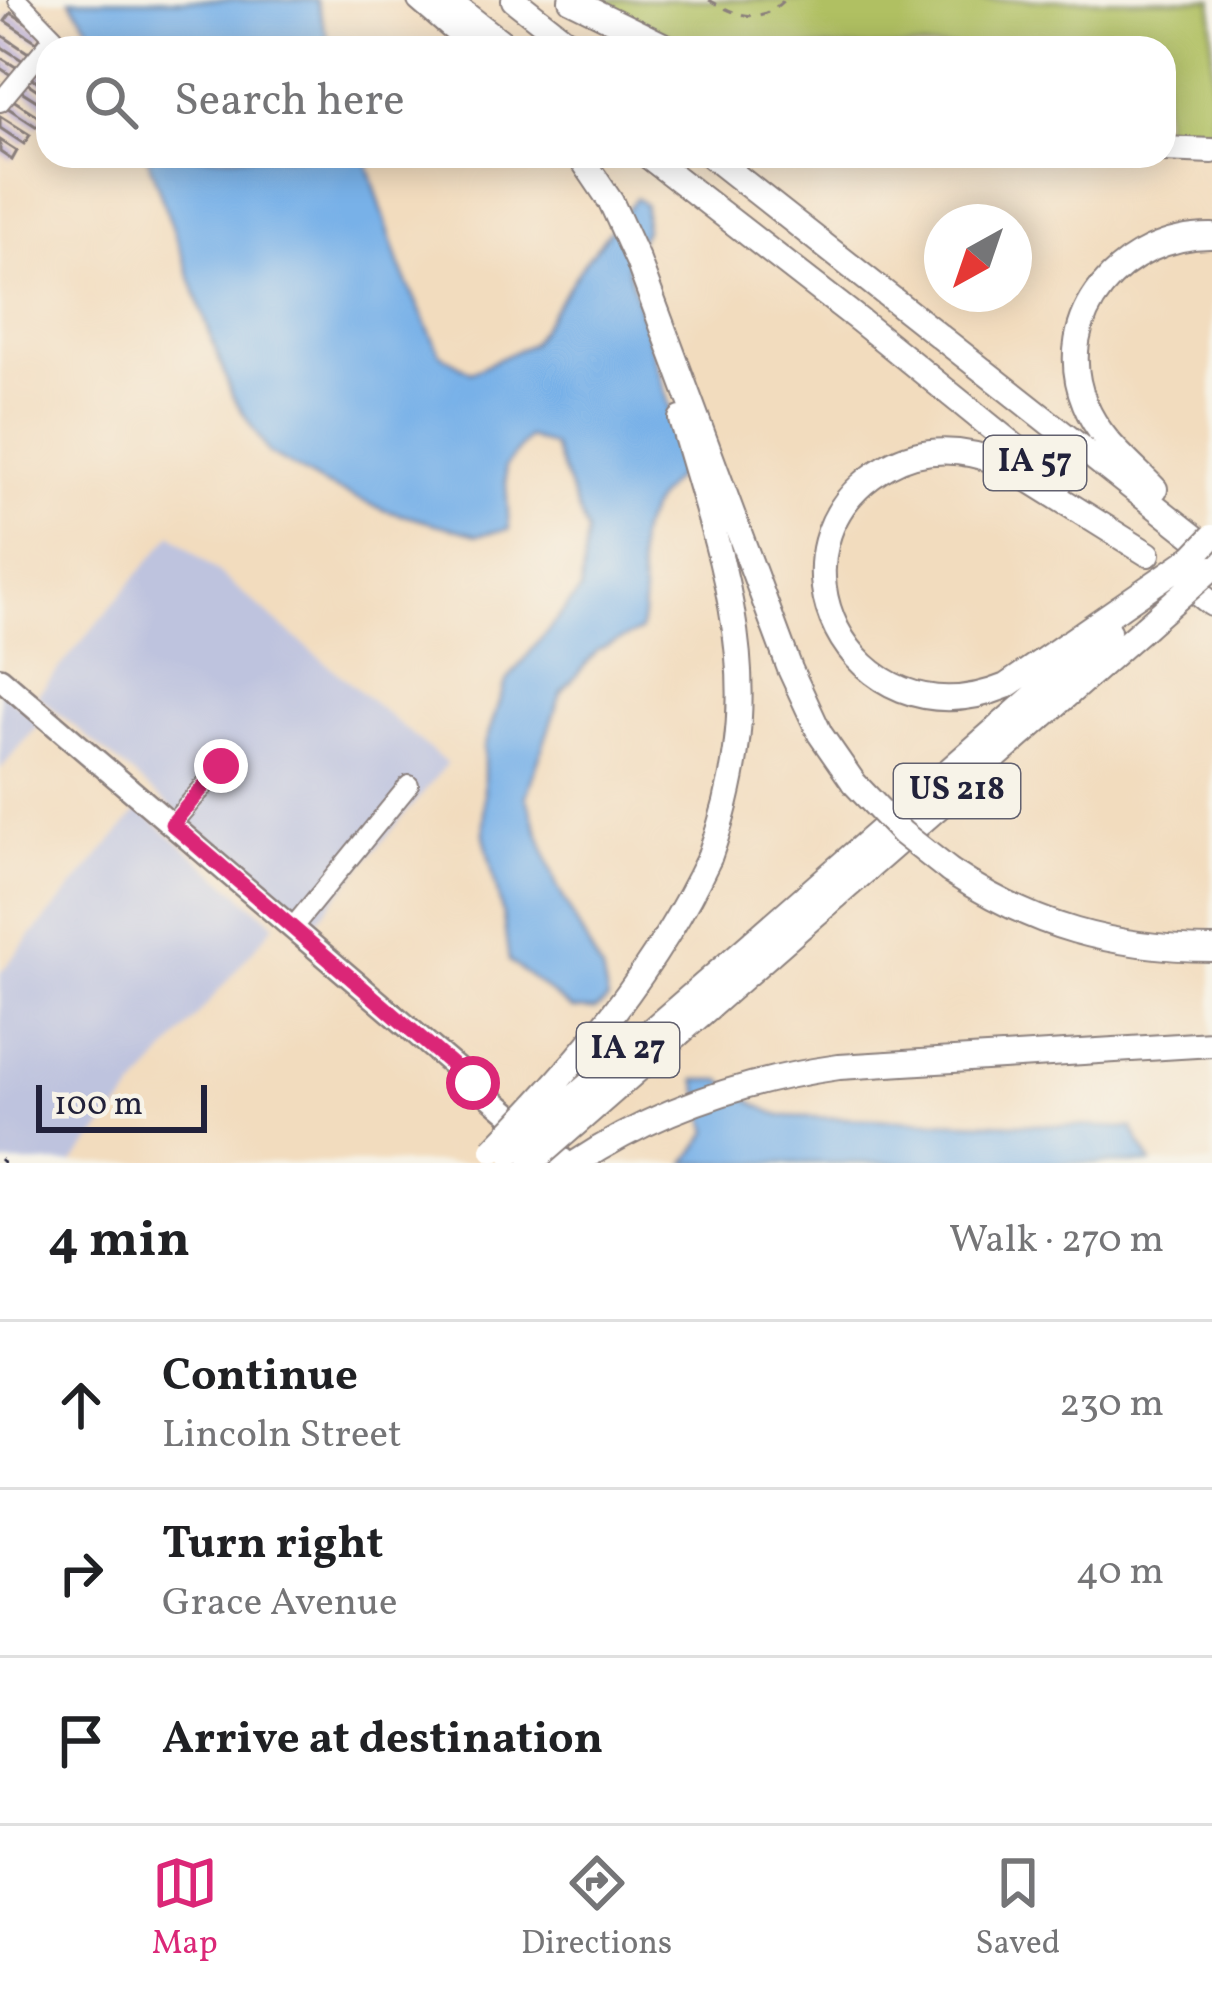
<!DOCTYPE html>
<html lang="en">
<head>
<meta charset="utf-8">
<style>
  :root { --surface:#fff; --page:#f2f2f2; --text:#202124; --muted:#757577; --line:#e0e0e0; --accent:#db2777 }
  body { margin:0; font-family:Vollkorn,serif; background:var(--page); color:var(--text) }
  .compass { position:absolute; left:924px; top:204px; width:108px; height:108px; border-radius:50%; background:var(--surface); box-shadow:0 6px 30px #0003; rotate:220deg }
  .scale { position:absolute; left:36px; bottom:30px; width:171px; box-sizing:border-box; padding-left:12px; border:6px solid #22223b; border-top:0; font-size:33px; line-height:42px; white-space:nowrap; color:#22223b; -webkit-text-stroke:9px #f7f3e8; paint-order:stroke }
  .stop { position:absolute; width:36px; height:36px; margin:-27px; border:9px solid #db2777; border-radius:50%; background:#fff }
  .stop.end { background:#db2777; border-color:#fff; box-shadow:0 3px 12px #0008 }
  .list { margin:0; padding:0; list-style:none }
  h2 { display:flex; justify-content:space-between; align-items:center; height:156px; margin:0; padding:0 48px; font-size:51px }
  h2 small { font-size:39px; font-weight:400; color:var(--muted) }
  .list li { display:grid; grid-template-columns:78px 1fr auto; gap:36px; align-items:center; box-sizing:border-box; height:168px; padding:0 48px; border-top:3px solid var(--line) }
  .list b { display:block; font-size:45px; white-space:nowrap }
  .list p { margin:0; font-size:39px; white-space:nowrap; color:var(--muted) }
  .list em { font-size:39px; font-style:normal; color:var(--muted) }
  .icon { flex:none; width:66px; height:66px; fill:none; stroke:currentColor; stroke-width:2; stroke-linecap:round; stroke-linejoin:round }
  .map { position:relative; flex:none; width:1212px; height:1163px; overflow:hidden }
  .search { position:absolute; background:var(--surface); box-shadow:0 6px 30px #0003; left:36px; right:36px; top:36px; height:132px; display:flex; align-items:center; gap:30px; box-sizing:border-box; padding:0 42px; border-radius:36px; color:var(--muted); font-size:45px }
  .sheet { height:660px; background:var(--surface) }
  nav { display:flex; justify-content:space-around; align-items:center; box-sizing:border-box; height:168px; border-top:3px solid var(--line); background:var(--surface); font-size:33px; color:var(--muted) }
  nav a { display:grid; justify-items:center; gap:6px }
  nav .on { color:var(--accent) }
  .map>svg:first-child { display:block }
  .industrial { fill:#bec3de }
  .green { fill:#b0c062; stroke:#69714e; stroke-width:3 }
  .water { fill:#78b1e8; stroke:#4d6a92; stroke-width:3 }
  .building { fill:#b3a5d1 }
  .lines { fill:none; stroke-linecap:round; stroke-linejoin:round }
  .minor-casing { stroke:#8a7f7c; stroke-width:22 }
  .major-casing { stroke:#8a7f7c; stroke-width:26 }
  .highway-casing { stroke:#8a7f7c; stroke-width:28 }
  .path { stroke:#8a7f7c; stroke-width:3; stroke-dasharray:9 9; stroke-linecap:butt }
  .minor { stroke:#fff; stroke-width:18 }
  .major { stroke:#fff; stroke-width:21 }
  .highway { stroke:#fff; stroke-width:24 }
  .rail { stroke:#22223b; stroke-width:3; stroke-dasharray:18 9; stroke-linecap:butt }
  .highway-bridge-casing { stroke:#8a7f7c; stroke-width:28; stroke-linecap:butt }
  .highway-bridge { stroke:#fff; stroke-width:24 }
  .route { stroke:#db2777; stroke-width:15 }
  .labels { text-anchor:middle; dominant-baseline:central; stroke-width:9; stroke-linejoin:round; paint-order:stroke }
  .shield { fill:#f7f3e8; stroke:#62616f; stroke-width:3 }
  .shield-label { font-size:33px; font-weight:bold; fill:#22223b }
</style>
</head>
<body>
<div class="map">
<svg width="1212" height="1163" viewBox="0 0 1212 1163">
  <rect width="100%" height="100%" fill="#f7f3e8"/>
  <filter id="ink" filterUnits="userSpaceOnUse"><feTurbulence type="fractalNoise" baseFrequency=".00833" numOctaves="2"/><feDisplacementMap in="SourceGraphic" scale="24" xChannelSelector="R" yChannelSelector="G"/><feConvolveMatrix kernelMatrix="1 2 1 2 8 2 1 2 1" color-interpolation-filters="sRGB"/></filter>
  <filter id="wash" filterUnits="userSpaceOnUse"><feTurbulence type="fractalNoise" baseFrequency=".004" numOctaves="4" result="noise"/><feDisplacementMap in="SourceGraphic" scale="48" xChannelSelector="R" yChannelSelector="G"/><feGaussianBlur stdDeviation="2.7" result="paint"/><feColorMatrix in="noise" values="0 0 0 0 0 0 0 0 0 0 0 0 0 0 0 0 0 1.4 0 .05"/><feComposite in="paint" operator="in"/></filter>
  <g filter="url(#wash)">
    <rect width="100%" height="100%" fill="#f2dcbe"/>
    <!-- industrial -->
    <path class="industrial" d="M172 534 447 764 313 925 37 695Z
      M0 689 40 723 0 770Z
      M139 809 275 924 73 1163H0V973Z"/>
    <!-- green -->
    <path class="green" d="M593 0H1212V140L1164 138V48H701L635 21Z"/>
    <!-- water -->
    <path class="water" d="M70 0H316L331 48H104Z
      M147 156H365L400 267 440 354 471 372 531 344 585 262 636 198 645 205V230L627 266 680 442 684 469C661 490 637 520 638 553 639 585 649 597 640 631L598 650 561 693 526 796 556 884 602 972 608 1000 595 1010 572 1009 509 961 503 916 484 835V747L506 682 581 590 587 532 553 446 528 437 505 467 509 529 477 535 384 510 323 484 269 453 232 395Z
      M696 1080H721L755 1104 780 1116 1132 1128 1151 1163H686L709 1132Z"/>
    <g id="blocks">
      <!-- building -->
      <path class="building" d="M11 13 43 33 37 42 5 21Z
        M0 34 30 54 25 62 0 46Z
        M0 57 19 69 14 77 0 68Z
        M37 69 48 76V88L32 78Z
        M24 81 48 97V108L18 89Z
        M10 98 42 119 37 127 5 106Z
        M0 116 30 135 24 144 0 128Z
        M0 140 17 151 12 160 0 152Z"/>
    </g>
  </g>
  <g filter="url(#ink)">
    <use href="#blocks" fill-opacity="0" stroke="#8a7f7c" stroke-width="3"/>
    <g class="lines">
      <!-- minor casing -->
      <g class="minor-casing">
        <path id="minor" d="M0 102 54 37 18 0
          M172 824 221 766
          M293 927 409 785"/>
      </g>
      <!-- major casing -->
      <g class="major-casing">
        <path id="major" d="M0 678 567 1163"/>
      </g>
      <!-- highway casing -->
      <g class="highway-casing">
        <path id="highway" d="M420 0 476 48
          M447 0 509 48
          M514 0 575 48
          M571 0 669 48
          M1164 149 1212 151
          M580 156 611 202 638 261 790 669 820 734 854 783
          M648 156 859 320 1060 483
          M711 156 1212 551
          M681 419C729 584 770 688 709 858
          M1155 489C1129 462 1099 439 1085 404 1049 316 1124 235 1212 236
          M1176 576 1212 604
          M1119 608 1006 686C849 750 751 543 888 466 925 445 966 449 1004 464L1148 554
          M950 871C1034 927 1112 948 1212 949
          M753 942 1108 631
          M769 955 1145 627
          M576 1163C655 1111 746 1080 839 1067L1212 1044"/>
      </g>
      <!-- path -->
      <path class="path" d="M709 0C737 15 758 26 784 0"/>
      <!-- minor -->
      <use href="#minor" class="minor"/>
      <!-- major -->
      <use href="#major" class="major"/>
      <!-- highway -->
      <use href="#highway" class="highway"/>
      <!-- rail -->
      <path class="rail" d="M0 1159 4 1163"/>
      <!-- highway-bridge casing -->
      <g class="highway-bridge-casing">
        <path id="highway-bridge" d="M1119 608 1193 557 1212 537
          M1145 627 1212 568
          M854 783 902 833 950 871
          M493 1150C579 1062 656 970 709 858
          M510 1153 753 942
          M531 1163 769 955"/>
      </g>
      <!-- highway-bridge -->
      <use href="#highway-bridge" class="highway-bridge"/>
    </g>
  </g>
  <g class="lines" filter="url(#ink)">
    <!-- route -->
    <path class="route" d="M221 766 172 824 473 1083"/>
  </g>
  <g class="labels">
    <!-- shield labels -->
    <g class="shield">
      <rect x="984" y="436" width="102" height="54" rx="9"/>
      <rect x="894" y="764" width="126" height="54" rx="9"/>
      <rect x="577" y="1023" width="102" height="54" rx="9"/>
    </g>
    <g class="shield-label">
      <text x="1035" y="463">IA 57</text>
      <text x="957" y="791">US 218</text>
      <text x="628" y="1050">IA 27</text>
    </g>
  </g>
</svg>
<svg class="compass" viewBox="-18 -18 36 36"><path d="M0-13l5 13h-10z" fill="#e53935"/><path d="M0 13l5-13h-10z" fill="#757577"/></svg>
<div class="scale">100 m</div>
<div class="stop" style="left:473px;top:1083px"></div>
<div class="stop end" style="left:221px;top:766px"></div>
<div class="search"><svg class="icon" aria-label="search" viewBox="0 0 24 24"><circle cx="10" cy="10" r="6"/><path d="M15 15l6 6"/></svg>Search here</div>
</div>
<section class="sheet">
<h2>4 min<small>Walk · 270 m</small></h2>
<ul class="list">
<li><svg class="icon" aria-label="ahead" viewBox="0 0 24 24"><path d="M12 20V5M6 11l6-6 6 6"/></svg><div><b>Continue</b><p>Lincoln Street</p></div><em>230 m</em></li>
<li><svg class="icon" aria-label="right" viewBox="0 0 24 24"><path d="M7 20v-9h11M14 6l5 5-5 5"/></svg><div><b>Turn right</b><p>Grace Avenue</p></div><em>40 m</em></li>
<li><svg class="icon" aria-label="arrive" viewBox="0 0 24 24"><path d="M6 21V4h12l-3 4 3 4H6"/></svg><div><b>Arrive at destination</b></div></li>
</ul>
</section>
<nav>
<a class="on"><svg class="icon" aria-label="map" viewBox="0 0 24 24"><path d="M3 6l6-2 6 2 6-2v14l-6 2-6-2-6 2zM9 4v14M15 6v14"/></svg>Map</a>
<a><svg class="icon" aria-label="directions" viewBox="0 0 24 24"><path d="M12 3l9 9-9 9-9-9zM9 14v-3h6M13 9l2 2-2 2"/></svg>Directions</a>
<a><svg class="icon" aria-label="saved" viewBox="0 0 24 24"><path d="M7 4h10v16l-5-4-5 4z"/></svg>Saved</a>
</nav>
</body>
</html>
